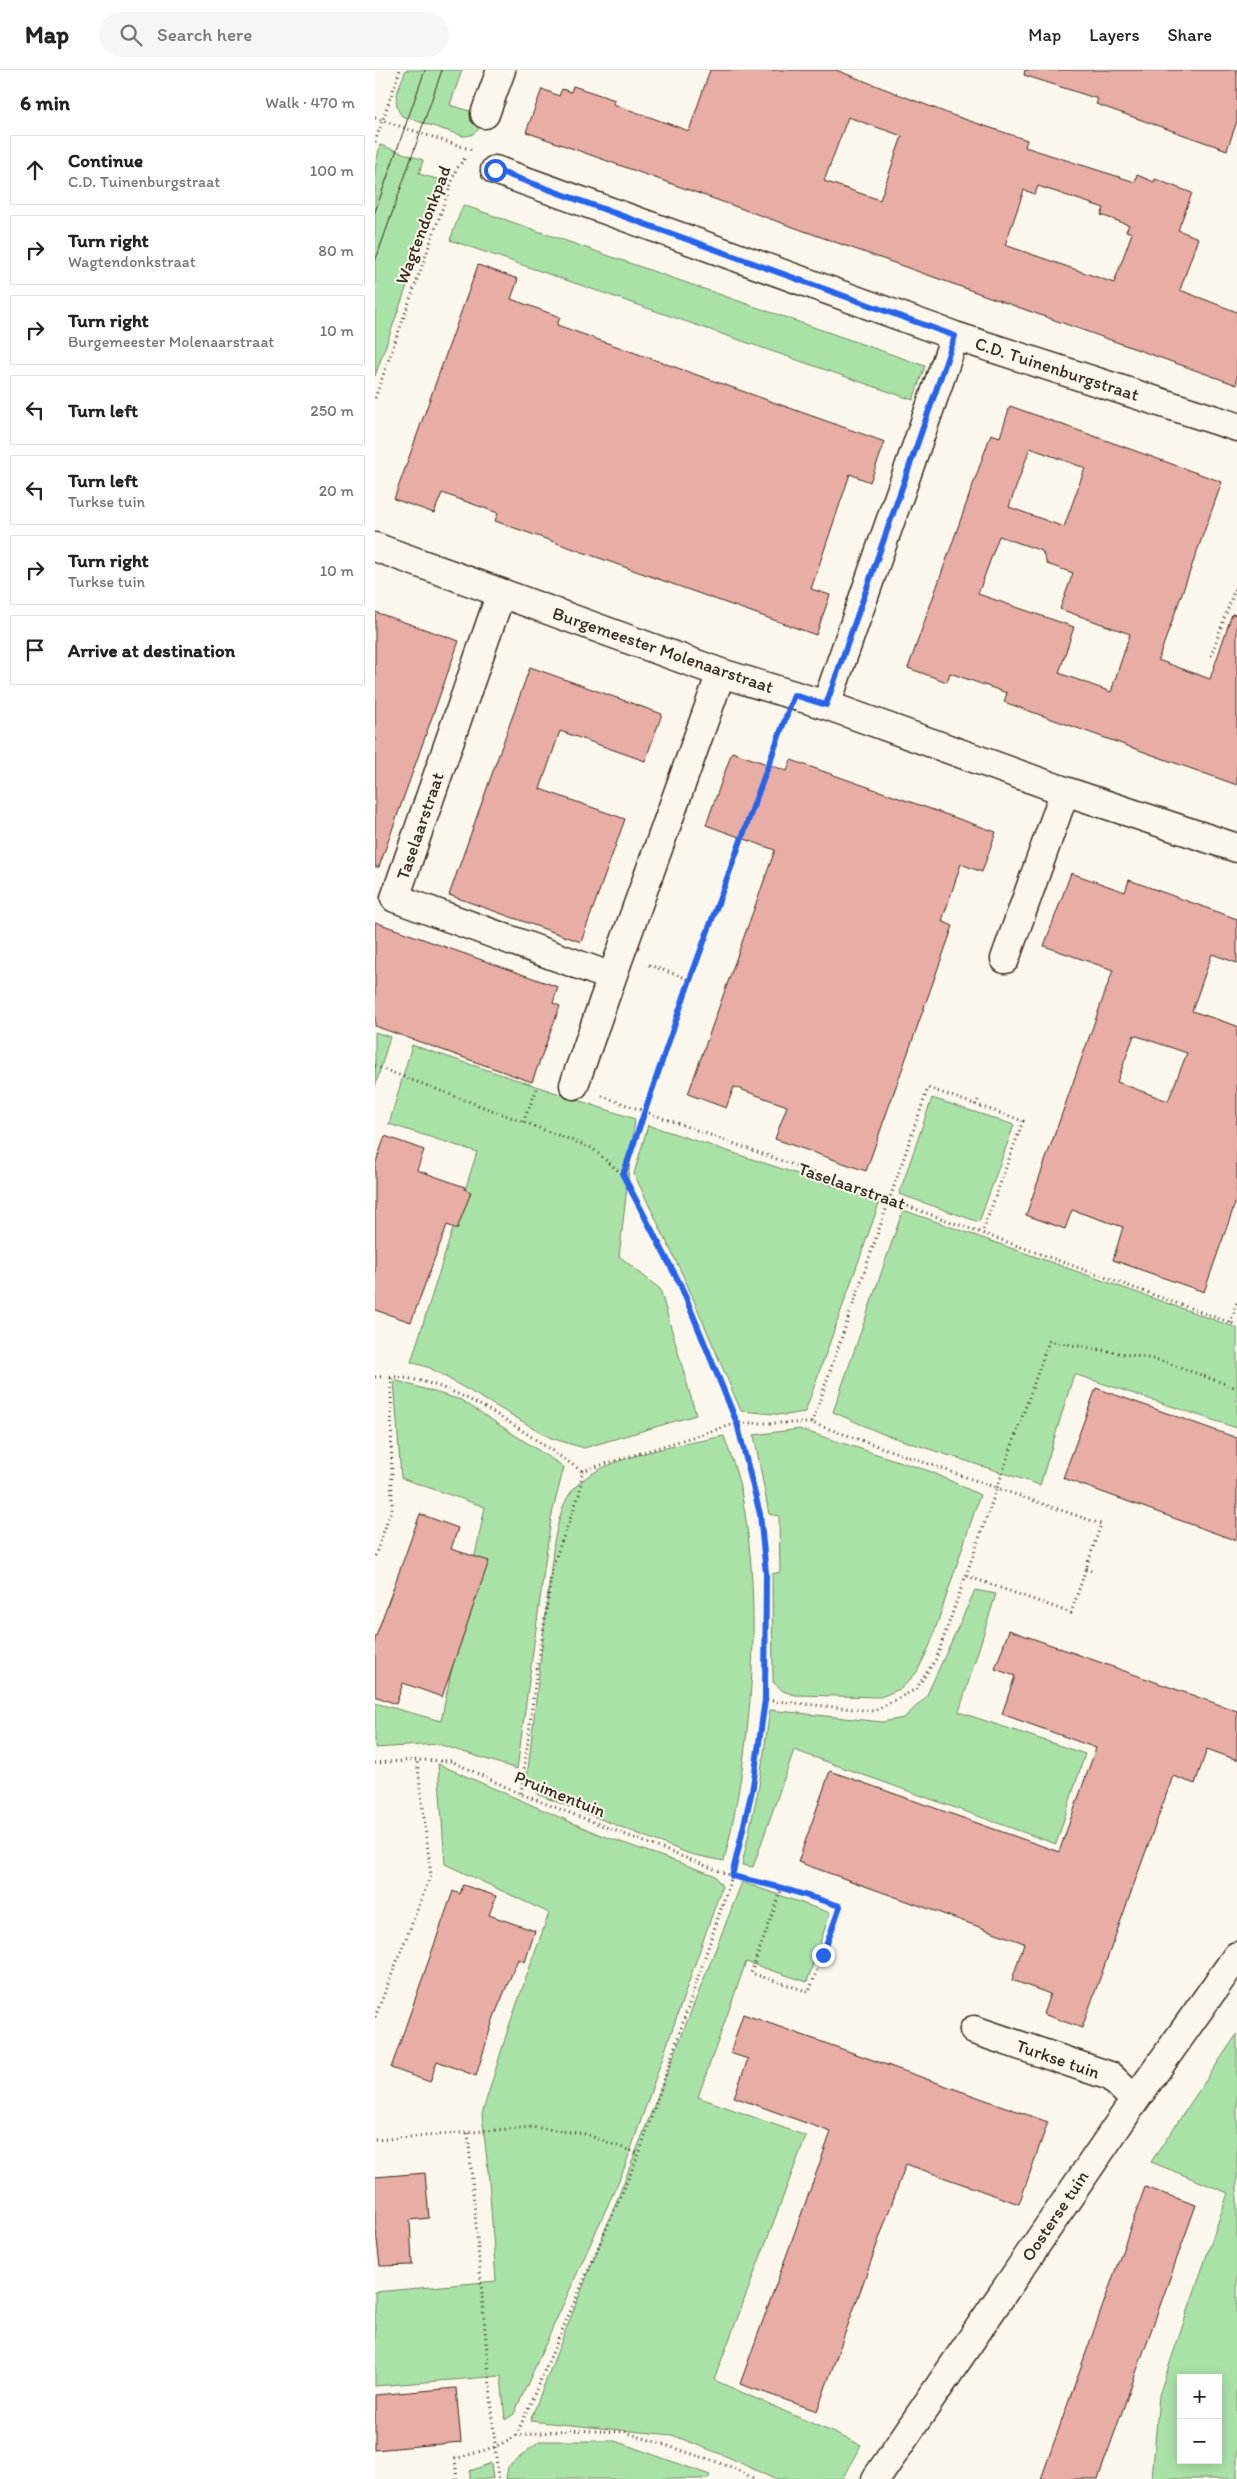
<!DOCTYPE html>
<html lang="en">
<head>
<meta charset="utf-8">
<style>
  :root { --surface:#fff; --page:#f6f6f6; --text:#222; --muted:#767676; --line:#e0e0e0 }
  body { margin:0; font-family:Itim,sans-serif; background:var(--page); color:var(--text) }
  .controls { position:absolute; right:15px; bottom:15px; display:grid; overflow:hidden; border-radius:0px; box-shadow:0 2px 12px #0003 }
  .controls button { width:45px; height:45px; display:grid; place-items:center; padding:0; border:0; border-bottom:1px solid var(--line); background:var(--surface); color:var(--text); font:25px sans-serif }
  .stop { position:absolute; width:15px; height:15px; margin:-11px; border:4px solid #2563eb; border-radius:50%; background:#fff }
  .stop.end { background:#2563eb; border-color:#fff; box-shadow:0 1px 5px #0008 }
  .list { margin:0; padding:0; list-style:none }
  h2 { display:flex; justify-content:space-between; align-items:center; height:65px; margin:0; padding:0 20px; font-size:21px }
  h2 small { font-size:16px; font-weight:400; color:var(--muted) }
  .list li { display:grid; grid-template-columns:32px 1fr auto; gap:15px; align-items:center; box-sizing:border-box; height:70px; margin:0 10px 10px; padding:0 10px; border:1px solid var(--line); border-radius:0px }
  .list b { display:block; font-size:19px; white-space:nowrap }
  .list p { margin:0; font-size:16px; white-space:nowrap; color:var(--muted) }
  .list em { font-size:16px; font-style:normal; color:var(--muted) }
  .icon { flex:none; width:28px; height:28px; fill:none; stroke:currentColor; stroke-width:2; stroke-linecap:round; stroke-linejoin:round }
  .map { position:relative; flex:none; width:862px; height:2409px; overflow:hidden }
  header { display:flex; align-items:center; gap:30px; box-sizing:border-box; height:70px; padding:0 25px; background:var(--surface); border-bottom:1px solid var(--line) }
  header strong { font-size:24px }
  nav { display:flex; gap:28px; margin-inline-start:auto; font-size:18px }
  .search { width:350px; height:45px; background:var(--page); display:flex; align-items:center; gap:12px; box-sizing:border-box; padding:0 18px; border-radius:28px; color:var(--muted); font-size:19px }
  main { display:flex }
  aside { flex:1; background:var(--surface) }
  .map>svg:first-child { display:block }
  .green { fill:#a9e2a7; stroke:#728662; fill-rule:evenodd }
  .building { fill:#e8ada5; stroke:#3b2a1e; fill-rule:evenodd }
  .lines { fill:none; stroke-linecap:round; stroke-linejoin:round }
  .minor-casing { stroke:#3b2a1e; stroke-width:31 }
  .path { stroke:#3b2a1e; stroke-width:3; stroke-dasharray:1 4; stroke-linecap:butt }
  .minor { stroke:#fbf7ec; stroke-width:28 }
  .tram { stroke:#3b2a1e; stroke-width:1 }
  .route { stroke:#2563eb; stroke-width:6 }
  .labels { text-anchor:middle; dominant-baseline:central; stroke-width:4; stroke-linejoin:round; paint-order:stroke }
  .street-label { font-size:18px; fill:#3b2a1e; stroke:#fbf7ec }
</style>
</head>
<body>
<header>
<strong>Map</strong>
<div class="search"><svg class="icon" aria-label="search" viewBox="0 0 24 24"><circle cx="10" cy="10" r="6"/><path d="M15 15l6 6"/></svg>Search here</div>
<nav><a>Map</a><a>Layers</a><a>Share</a></nav>
</header>
<main>
<aside>
<h2>6 min<small>Walk · 470 m</small></h2>
<ul class="list">
<li><svg class="icon" aria-label="ahead" viewBox="0 0 24 24"><path d="M12 20V5M6 11l6-6 6 6"/></svg><div><b>Continue</b><p>C.D. Tuinenburgstraat</p></div><em>100 m</em></li>
<li><svg class="icon" aria-label="right" viewBox="0 0 24 24"><path d="M7 20v-9h11M14 6l5 5-5 5"/></svg><div><b>Turn right</b><p>Wagtendonkstraat</p></div><em>80 m</em></li>
<li><svg class="icon" aria-label="right" viewBox="0 0 24 24"><path d="M7 20v-9h11M14 6l5 5-5 5"/></svg><div><b>Turn right</b><p>Burgemeester Molenaarstraat</p></div><em>10 m</em></li>
<li><svg class="icon" aria-label="left" viewBox="0 0 24 24"><path d="M17 20v-9H6M10 6l-5 5 5 5"/></svg><div><b>Turn left</b></div><em>250 m</em></li>
<li><svg class="icon" aria-label="left" viewBox="0 0 24 24"><path d="M17 20v-9H6M10 6l-5 5 5 5"/></svg><div><b>Turn left</b><p>Turkse tuin</p></div><em>20 m</em></li>
<li><svg class="icon" aria-label="right" viewBox="0 0 24 24"><path d="M7 20v-9h11M14 6l5 5-5 5"/></svg><div><b>Turn right</b><p>Turkse tuin</p></div><em>10 m</em></li>
<li><svg class="icon" aria-label="arrive" viewBox="0 0 24 24"><path d="M6 21V4h12l-3 4 3 4H6"/></svg><div><b>Arrive at destination</b></div></li>
</ul>
</aside>
<div class="map">
<svg width="862" height="2409" viewBox="0 0 862 2409">
  <rect width="100%" height="100%" fill="#fbf7ec"/>
  <filter id="ink" filterUnits="userSpaceOnUse"><feTurbulence type="fractalNoise" baseFrequency=".02" numOctaves="2"/><feDisplacementMap in="SourceGraphic" scale="10" xChannelSelector="R" yChannelSelector="G"/><feConvolveMatrix kernelMatrix="1 2 1 2 8 2 1 2 1" color-interpolation-filters="sRGB"/></filter>
  <g filter="url(#ink)">
    <!-- green -->
    <path class="green" d="M31 0H87L75 35 98 42 95 51 104 54 105 57C100 64 96 66 88 66L27 46C15 32 25 15 31 0Z
      M5 75 48 90 44 104 69 111 0 306V99Z
      M88 135 550 296 538 330 75 170Z
      M0 962 15 967 0 1017Z
      M37 975 260 1049 244 1186 285 1219 321 1345 209 1378 176 1368 55 1298 36 1292 102 1082 14 1054Z
      M557 1028 639 1055 604 1152 524 1124Z
      M273 1055 505 1131 430 1342 411 1345 366 1341 311 1212 259 1104Z
      M528 1140 862 1258V1358L699 1304 665 1415 508 1364 458 1342Z
      M19 1310 86 1330 189 1397 176 1448 142 1699 63 1674 0 1678V1633L66 1651 110 1437 26 1408Z
      M424 1359 557 1402 605 1425 555 1575 542 1602 527 1618 506 1627 420 1625 408 1621 398 1612 397 1504 405 1502 404 1446 394 1444 379 1365Z
      M349 1366C355 1384 362 1402 366 1421 389 1536 377 1677 349 1791L315 1784 164 1725 152 1708 179 1472C183 1453 187 1430 201 1416 231 1385 308 1375 349 1366Z
      M600 1520 621 1524 584 1642 710 1684 681 1774 419 1680 378 1797 367 1795 384 1716 395 1640 507 1652 529 1648 551 1627Z
      M63 1694 223 1764 339 1805 347 1816 249 2099 139 2344 130 2350 126 2306 0 2316V2222L121 2211 114 2110 107 2044 134 1956 174 1843 70 1794Z
      M367 1812 455 1843 432 1912 371 1892 323 2027 431 2066 339 2310 486 2375 467 2409H399L353 2387 297 2365 155 2351Z
      M862 1964V2409H777L784 2325 853 2123 776 2092ZM806 2308H843V2390H806Z
      M164 2371H240L335 2405 333 2409H131L133 2397Z
      M116 2393 118 2409H95V2401Z"/>
    <!-- building -->
    <path class="building" d="M335 0H461L577 45 652 70 650 77 760 112 762 105 779 112 780 109 817 123 803 160 823 168 805 220 862 242V315L151 62 167 19 184 26 187 19 196 22 198 16 240 30 238 34 314 61ZM473 47 527 66 505 130 449 111ZM663 116 729 138 726 145 754 155 751 161 757 163 739 213 630 175 649 120 660 124Z
      M650 0H862V51L852 80 721 34 723 29 649 5Z
      M103 195 143 209 136 229 185 247 182 255 510 372 495 412 475 404 436 519 455 525 441 565 120 451 123 443 67 423 59 443 19 429Z
      M635 336 847 412 783 590 835 609 857 544 862 545V715L629 632 632 623 575 603 572 612 533 598 616 364 625 367ZM655 378 710 398 689 457 634 437ZM624 466 667 481 672 494 698 503 685 539 755 564 736 622 684 603 699 557 603 524Z
      M0 542 84 571 4 797H0Z
      M155 597 287 644 270 691 185 661 165 719 250 749 206 872 74 825Z
      M357 682 412 701 416 690 621 762 607 802 586 794 567 851 578 856 491 1101 400 1069 412 1036 359 1017 351 1038 313 1024 400 780 331 755Z
      M696 803 750 822 754 810 862 849V893L837 884 817 941 862 956V1128L829 1222 738 1190 748 1157 697 1140 690 1159 651 1145 738 900 669 876ZM759 965 812 983 793 1031 742 1012Z
      M0 852 183 917 178 933 185 936 157 1012 0 956Z
      M10 1066 49 1080 42 1100 90 1117 89 1119 96 1122 82 1159 72 1155 36 1252 0 1240V1095Z
      M721 1318 862 1368V1471L688 1408Z
      M45 1444 83 1458 76 1479 114 1491 67 1627 28 1613 21 1634 0 1626V1569Z
      M634 1560 862 1641V1690L832 1679 820 1714 798 1706 707 1958 668 1944 675 1924 637 1910 649 1873 423 1792 455 1701 684 1782 721 1678 627 1644 640 1606 620 1599Z
      M88 1815 121 1826 114 1845 160 1861 150 1892 143 1889 119 1947 101 2006 62 1991 55 2012 16 1998 78 1821 85 1824Z
      M368 1944 673 2052 644 2134 531 2094 442 2341 365 2314 456 2062 359 2027 373 1989 355 1983Z
      M50 2103 54 2148 35 2150 37 2195 5 2196 0 2152V2107Z
      M770 2117 821 2135 723 2409H666Z
      M81 2318 86 2372 0 2380V2325Z"/>
    <g class="lines">
      <!-- minor casing -->
      <g class="minor-casing">
        <path id="minor" d="M110 44 126 0
          M120 100 580 266 862 357
          M0 477 346 603 451 635 690 721 862 778
          M126 523 20 828 237 907 346 603
          M451 635 580 266
          M630 889 690 721
          M199 1015 237 907
          M599 1960 735 2006 760 2030
          M501 2409 760 2030 862 1886"/>
      </g>
      <!-- path -->
      <path class="path" d="M0 48 97 80
        M0 72 25 0
        M0 328 81 100 90 88
        M836 586 862 513
        M274 895 316 910
        M0 996 217 1078 248 1105 305 1216 363 1353 385 1444 391 1503 389 1630 378 1716 357 1806 264 2084 141 2366
        M227 1026 862 1255
        M600 1035 603 1030
        M148 1052 162 1019
        M248 1105 313 918 409 653
        M855 1253 862 1232
        M0 1307C74 1301 147 1362 207 1401L205 1422 178 1495 160 1614 146 1724
        M437 1353 553 1018 648 1051 607 1163
        M207 1401 363 1353H437L622 1418 561 1589 541 1619 499 1641 389 1630
        M0 1486 17 1438 16 1306
        M711 1498 716 1501
        M592 1506 696 1543 726 1454 622 1418 674 1271 784 1290 862 1318
        M0 1693 42 1690 76 1691 146 1724 357 1806 407 1818 465 1836 434 1922 376 1903 407 1818
        M0 1947 56 1805 42 1690
        M93 2063 123 2409
        M0 2070 157 2057 210 2064 264 2084
        M82 2409 80 2389 120 2377 141 2366 192 2360 250 2362 354 2396 380 2409"/>
      <!-- minor -->
      <use href="#minor" class="minor"/>
      <!-- tram -->
      <path class="tram" d="M0 142 50 0
        M0 192 67 0"/>
    </g>
  </g>
  <g class="lines" filter="url(#ink)">
    <!-- route -->
    <path class="route" d="M120 100 580 266 451 635 419 625 312 918 248 1105 306 1216 362 1353 385 1444 391 1503 390 1630 378 1716 357 1806 407 1818 465 1836 448 1885"/>
  </g>
  <g class="labels">
    <!-- street labels -->
    <g class="street-label">
      <text transform="translate(48 155) rotate(-69)">Wagtendonkpad</text>
      <text transform="translate(682 299) rotate(18)">C.D. Tuinenburgstraat</text>
      <text transform="translate(288 580) rotate(19)">Burgemeester Molenaarstraat</text>
      <text transform="translate(45 756) rotate(-71)">Taselaarstraat</text>
      <text transform="translate(477 1116) rotate(19)">Taselaarstraat</text>
      <text transform="translate(185 1724) rotate(22)">Pruimentuin</text>
      <text transform="translate(683 1989) rotate(19)">Turkse tuin</text>
      <text transform="translate(680 2146) rotate(-56)">Oosterse tuin</text>
    </g>
  </g>
</svg>
<div class="controls">
<button>+</button>
<button>−</button>
</div>
<div class="stop" style="left:120px;top:100px"></div>
<div class="stop end" style="left:448px;top:1885px"></div>
</div>
</main>
</body>
</html>
